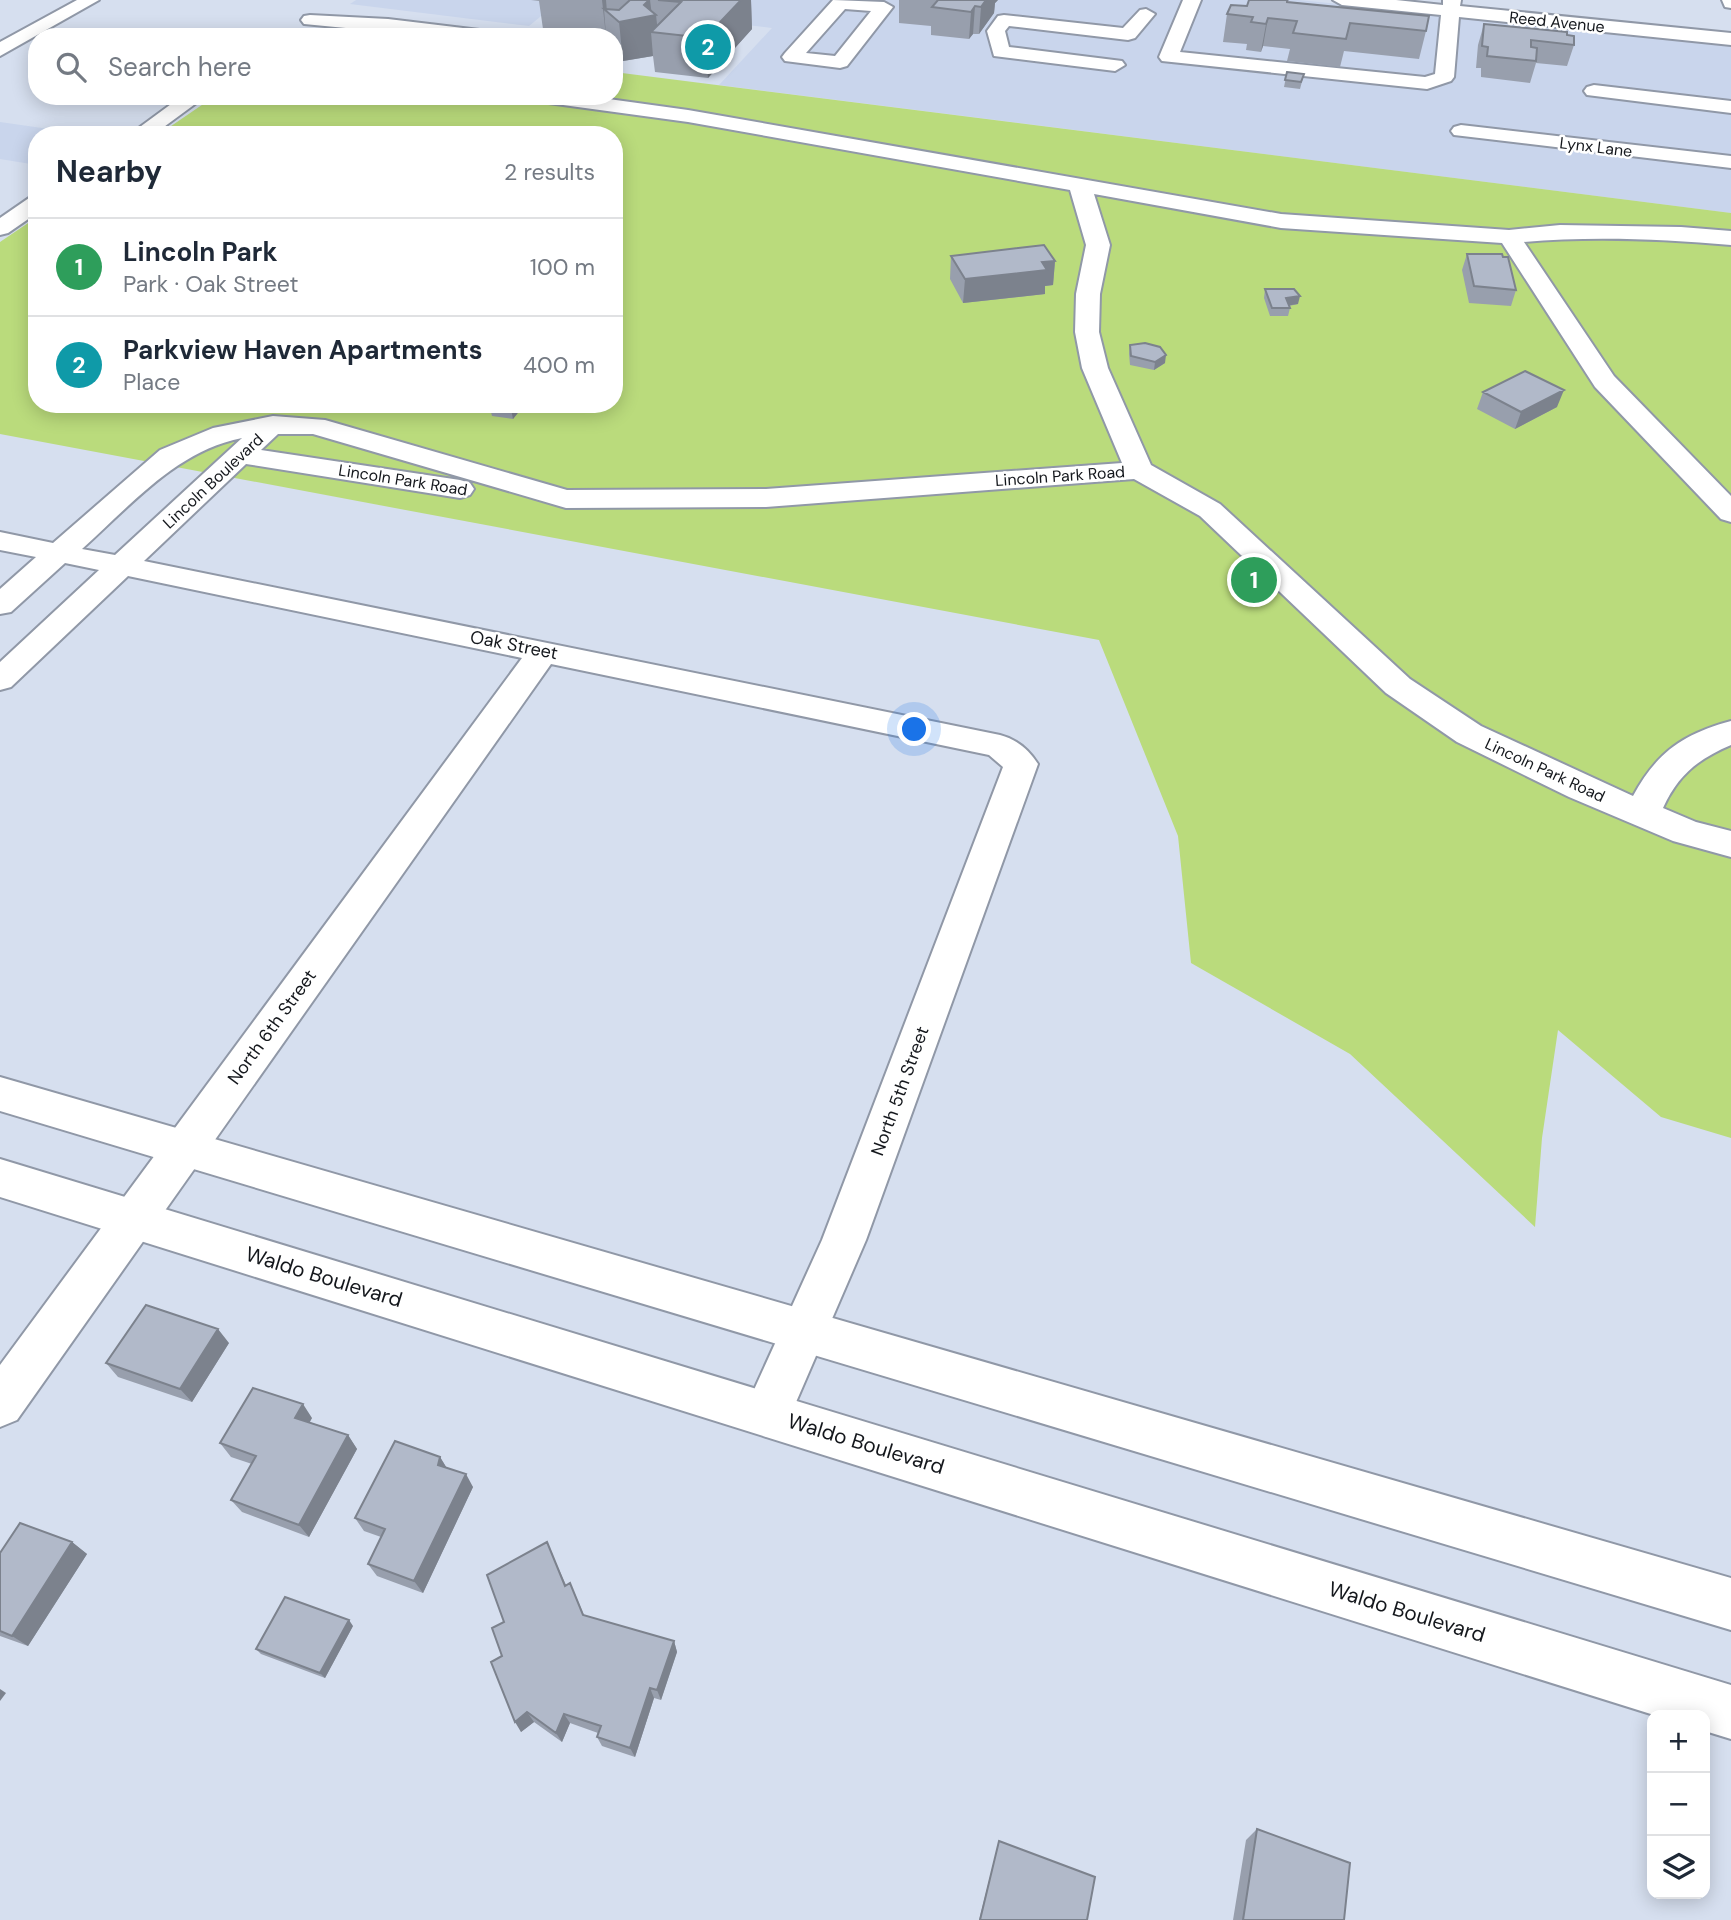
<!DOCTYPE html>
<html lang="en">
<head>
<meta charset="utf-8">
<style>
  :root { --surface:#fff; --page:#f2f2f3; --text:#1f2937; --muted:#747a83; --line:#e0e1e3; --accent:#1a73e8 }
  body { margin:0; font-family:"DM Sans",sans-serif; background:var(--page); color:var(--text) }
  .controls { position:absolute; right:21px; bottom:21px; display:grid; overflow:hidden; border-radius:14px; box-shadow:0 4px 18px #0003 }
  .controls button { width:63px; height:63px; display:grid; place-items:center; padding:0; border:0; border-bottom:2px solid var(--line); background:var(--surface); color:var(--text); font:35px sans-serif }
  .you { position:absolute; left:915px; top:730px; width:24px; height:24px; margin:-18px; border:5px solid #fff; border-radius:50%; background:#1a73e8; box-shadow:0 0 0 10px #1a73e833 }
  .badge { display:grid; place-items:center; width:46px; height:46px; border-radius:50%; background:var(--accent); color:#fff; font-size:23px; font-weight:700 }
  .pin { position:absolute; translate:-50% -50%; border:4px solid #fff; box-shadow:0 2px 7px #0006 }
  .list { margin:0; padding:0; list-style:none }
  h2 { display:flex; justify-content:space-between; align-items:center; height:91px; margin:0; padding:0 28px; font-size:30px }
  h2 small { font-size:23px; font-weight:400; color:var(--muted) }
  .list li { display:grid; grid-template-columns:46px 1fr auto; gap:21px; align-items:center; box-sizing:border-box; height:98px; padding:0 28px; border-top:2px solid var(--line) }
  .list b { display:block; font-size:26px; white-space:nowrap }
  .list p { margin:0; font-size:23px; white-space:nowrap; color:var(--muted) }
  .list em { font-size:23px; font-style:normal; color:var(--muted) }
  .icon { flex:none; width:38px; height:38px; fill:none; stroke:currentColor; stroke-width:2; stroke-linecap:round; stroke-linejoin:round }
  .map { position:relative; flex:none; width:1731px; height:1920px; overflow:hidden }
  .search { position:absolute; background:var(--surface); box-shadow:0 4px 18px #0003; left:28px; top:28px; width:595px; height:77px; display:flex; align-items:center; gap:18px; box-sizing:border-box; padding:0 24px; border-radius:28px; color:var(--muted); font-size:26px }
  .panel { position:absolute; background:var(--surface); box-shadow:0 4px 18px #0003; left:28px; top:126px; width:595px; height:287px; border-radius:28px }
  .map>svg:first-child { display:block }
  .built { fill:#c9d5ec }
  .green { fill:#badb7c }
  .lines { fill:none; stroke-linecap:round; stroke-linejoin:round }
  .minor-casing { stroke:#9098a7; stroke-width:4 }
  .major-casing { stroke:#9098a7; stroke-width:4 }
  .minor { fill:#fff; fill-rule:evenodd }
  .major { fill:#fff; fill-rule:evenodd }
  .wall { fill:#989fad }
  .shaded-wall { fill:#7c828d }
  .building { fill:#b1b9c9; stroke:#7c828d; stroke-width:2 }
  .labels { text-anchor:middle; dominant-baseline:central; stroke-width:5; stroke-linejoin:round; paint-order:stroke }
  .far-street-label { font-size:16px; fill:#14171c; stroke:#fff }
  .street-label { font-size:18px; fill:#14171c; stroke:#fff }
  .near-street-label { font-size:21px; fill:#14171c; stroke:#fff }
</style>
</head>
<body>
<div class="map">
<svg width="1731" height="1920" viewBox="0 0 1731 1920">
  <rect width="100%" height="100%" fill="#d6dfef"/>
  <!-- built -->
  <path class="built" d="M356 0H1299L1731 44V213L719 85 772 28 557 3 529 26 350 4Z
    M0 122 91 135H37V165L0 159Z"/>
  <!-- green -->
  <path class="green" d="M614 72 1731 213V1138L1661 1117 1558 1030 1542 1138 1535 1227 1350 1054 1191 963 1178 836 1099 640 0 434V242L37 217V404H614V135H158L215 96H614Z"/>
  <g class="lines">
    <!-- minor casing -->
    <g class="minor-casing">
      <path id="minor" d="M77 0H99L0 56V42Z
        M833 0 884 2 893 7 847 66 840 68 785 61 782 57 785 53ZM845 9 871 11 835 56 806 53Z
        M1183 0H1201L1180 52 1425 77 1435 74 1441 15 1342 5 1333 0H1396L1443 5V0H1461L1460 6 1731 33V45L1459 17 1454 77 1451 81 1427 89 1162 61 1159 57Z
        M1722 0H1731V8L1725 7Z
        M1146 9 1155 14 1135 38 1128 40 1009 26 1005 31 1009 47 1122 61 1125 65 1115 71 994 56 987 31 998 16 1004 15 1123 28 1140 10Z
        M310 15 388 19 488 31 497 37H440L304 24 301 20 304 16Z
        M1594 85 1731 101V113L1587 95 1584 91 1587 87Z
        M182 96H206L153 135H129Z
        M531 96H587L688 110 1281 214 1509 230 1560 225 1681 227 1731 231V245C1663 239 1592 236 1524 242L1614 376 1731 496V522L1721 519 1595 387 1502 243 1281 228 1094 194 1110 245 1100 294 1099 332 1108 368 1151 465 1220 504 1410 679 1481 726 1633 796C1657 752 1683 734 1731 721V745C1698 759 1678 775 1663 808L1696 822 1731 831V857L1673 841 1569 797 1457 742 1386 693 1200 516 1134 479 766 507 566 508 313 434H278L261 450 460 480 470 483 474 489 470 495 460 498 246 464 144 561 1000 735C1016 739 1029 750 1038 764L866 1240 784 1430 767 1437 750 1430 743 1414 822 1240 1003 767 989 755 551 664 17 1420 0 1427V1365L522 658 128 576 11 687 0 690V662L99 570 65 563 11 612 0 614V589L36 557 0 550V532L53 543 160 450 213 428 273 416 325 420 567 490 766 489 1122 463 1082 368 1075 332 1076 294 1086 245 1070 190 688 122 541 102ZM242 438 115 555 82 549C130 506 176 451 242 438Z
        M1461 125 1731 156V168L1454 135 1451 131 1454 127Z
        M37 196V213L8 233 0 235V218L29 198Z"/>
    </g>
    <!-- major casing -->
    <g class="major-casing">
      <path id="major" d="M0 1077 1731 1578V1630L0 1111Z
        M0 1159 1731 1685V1739L1705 1731V1715H1654L0 1197Z"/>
    </g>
    <!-- minor -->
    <use href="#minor" class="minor"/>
    <!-- major -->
    <use href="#major" class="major"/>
  </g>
  <!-- wall -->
  <path class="wall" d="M531 0H751L752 29 708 78 655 72 653 56 623 61 614 53V37L543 29 539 1Z
    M899 0H998L995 3 994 13 979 34H973L969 39 931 35V26L899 23Z
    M1249 0H1289L1288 2 1426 31 1419 59 1344 51 1340 67 1287 61 1290 49 1263 46 1261 52 1246 50 1247 44 1223 42 1227 14 1247 6Z
    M1484 24 1567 35 1574 45 1567 66 1536 63 1530 83 1481 77V68H1476L1478 45Z
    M1287 72 1304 74 1300 89 1284 87Z
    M1467 254 1516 290 1511 306 1469 303 1462 270Z
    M951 256 1055 261 1053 285 1045 286V294L963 303 950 279Z
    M1265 289 1298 304 1289 306 1290 308 1288 316H1270L1264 298Z
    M1130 345 1165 363 1154 370 1130 365 1129 354Z
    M1483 392 1557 407 1515 429 1477 409Z
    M442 404H525L513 419 492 416 491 412Z
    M229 1343 192 1402 118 1377 106 1363Z
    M312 1418 309 1422 348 1435 357 1449 309 1537 242 1512 231 1500 252 1464 231 1457 220 1443Z
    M440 1457 446 1467 473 1487 423 1593 377 1576 368 1564 381 1537 364 1531 355 1518Z
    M72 1542 87 1554 28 1646 0 1636V1553Z
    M552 1554 566 1585 575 1594 584 1615 674 1641 677 1652 661 1700 654 1698 635 1757 602 1746 597 1737 598 1733 570 1723 562 1742 534 1722 521 1732 502 1656 504 1622Z
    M353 1626 325 1678 261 1654 256 1649Z
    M1257 1829 1344 1920H1233L1246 1840Z
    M999 1841 1087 1920H979Z"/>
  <!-- shaded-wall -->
  <path class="shaded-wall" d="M602 0H606L607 12 604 9 606 36Z
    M649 0H650L652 16 656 15 658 33 651 32 653 56 623 61 619 22 644 5Z
    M741 0H751L752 29 708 78 705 38Z
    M977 0H998L995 3 994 13 979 34 981 7Z
    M975 6 973 34 969 39 971 12Z
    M1268 18 1263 46 1261 52 1266 24Z
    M1055 261 1053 285 1045 286V294L963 303 965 279 1042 262Z
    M1300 296 1298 304 1285 306 1286 298Z
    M1166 355 1165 363 1154 370 1155 362Z
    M1564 390 1557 407 1515 429 1521 412Z
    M510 404H525L513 419Z
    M218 1329 229 1343 192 1402 180 1389Z
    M303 1404 312 1418 305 1431 295 1418Z
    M348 1435 357 1449 309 1537 299 1525Z
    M440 1457 448 1470 438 1465Z
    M466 1474 473 1487 423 1593 414 1581Z
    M72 1542 87 1554 28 1646 12 1636Z
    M349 1620 353 1626 325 1678 320 1673Z
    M674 1641 677 1652 661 1700 657 1690Z
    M650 1688 654 1698 635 1757 630 1748Z
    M0 1689 6 1693 0 1701Z
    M527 1712 534 1722 521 1732 515 1722Z
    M564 1714 570 1723 562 1742 556 1733Z"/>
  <!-- building -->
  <path class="building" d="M630 0H649L644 5 656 15 619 22 604 9 619 10Z
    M658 0H741L705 38 651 32 681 2Z
    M938 0H986L981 7 975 6 971 12 932 7Z
    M1249 0H1287V2L1429 16 1426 31 1350 23 1346 39 1293 33 1297 21 1268 18 1266 24 1251 22 1253 17 1227 14 1231 5 1247 6Z
    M1484 24 1567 32V35L1574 36V45L1531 40V47L1537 48 1536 61 1487 56 1488 47 1482 46Z
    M1287 72 1304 74 1301 82 1285 80Z
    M1044 245 1055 261 1042 262 1047 270 965 279 951 256Z
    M1467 254H1502L1503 257H1508L1516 290 1474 286Z
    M1265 289H1294L1300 296 1286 298 1290 308H1272Z
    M1145 343 1160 347 1166 355 1155 362 1131 356 1130 345Z
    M1525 371 1564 390 1521 412 1483 392Z
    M146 1305 218 1329 180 1389 106 1363Z
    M253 1388 303 1404 295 1418 348 1435 299 1525 231 1500 256 1456 220 1443Z
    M395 1441 440 1457 438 1465 466 1474 414 1581 368 1564 385 1529 355 1518Z
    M20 1523 72 1542 12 1636 0 1631V1553Z
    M547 1542 565 1586 570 1583 583 1615 674 1641 657 1690 650 1688 630 1748 597 1737 601 1726 564 1714 556 1733 527 1712 515 1722 491 1662 502 1656 492 1628 504 1622 487 1575Z
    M285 1597 349 1620 320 1673 256 1649Z
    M1257 1829 1350 1863 1344 1920H1243Z
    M999 1841 1095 1877 1087 1920H980Z"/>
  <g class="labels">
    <!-- far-street labels -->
    <g class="far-street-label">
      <text transform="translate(1557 22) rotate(6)">Reed Avenue</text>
      <text transform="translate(1596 147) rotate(7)">Lynx Lane</text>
      <text transform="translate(1060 476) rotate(-4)">Lincoln Park Road</text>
      <text transform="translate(403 480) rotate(9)">Lincoln Park Road</text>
      <text transform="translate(213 481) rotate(-43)">Lincoln Boulevard</text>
      <text transform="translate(1545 770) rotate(25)">Lincoln Park Road</text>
    </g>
    <!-- street labels -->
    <g class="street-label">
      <text transform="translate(514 645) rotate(11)">Oak Street</text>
      <text transform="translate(272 1027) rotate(-54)">North 6th Street</text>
      <text transform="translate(900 1091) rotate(-70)">North 5th Street</text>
    </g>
    <!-- near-street labels -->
    <g class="near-street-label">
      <text transform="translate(324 1277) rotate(17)">Waldo Boulevard</text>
      <text transform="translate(866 1444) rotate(17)">Waldo Boulevard</text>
      <text transform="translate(1407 1612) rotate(17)">Waldo Boulevard</text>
    </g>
  </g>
</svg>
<div class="controls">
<button>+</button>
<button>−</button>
<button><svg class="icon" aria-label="layers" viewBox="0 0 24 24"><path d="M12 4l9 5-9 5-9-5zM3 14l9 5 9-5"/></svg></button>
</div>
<div class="you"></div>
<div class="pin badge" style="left:1254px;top:580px;background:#2e9e5b">1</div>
<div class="pin badge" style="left:708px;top:47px;background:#0f9aa8">2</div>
<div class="search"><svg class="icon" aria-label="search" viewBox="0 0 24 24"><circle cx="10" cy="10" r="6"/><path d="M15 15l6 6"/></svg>Search here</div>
<section class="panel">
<h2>Nearby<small>2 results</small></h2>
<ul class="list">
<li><span class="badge" style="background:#2e9e5b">1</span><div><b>Lincoln Park</b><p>Park · Oak Street</p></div><em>100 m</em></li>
<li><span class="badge" style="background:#0f9aa8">2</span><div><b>Parkview Haven Apartments</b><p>Place</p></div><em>400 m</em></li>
</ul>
</section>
</div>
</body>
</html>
